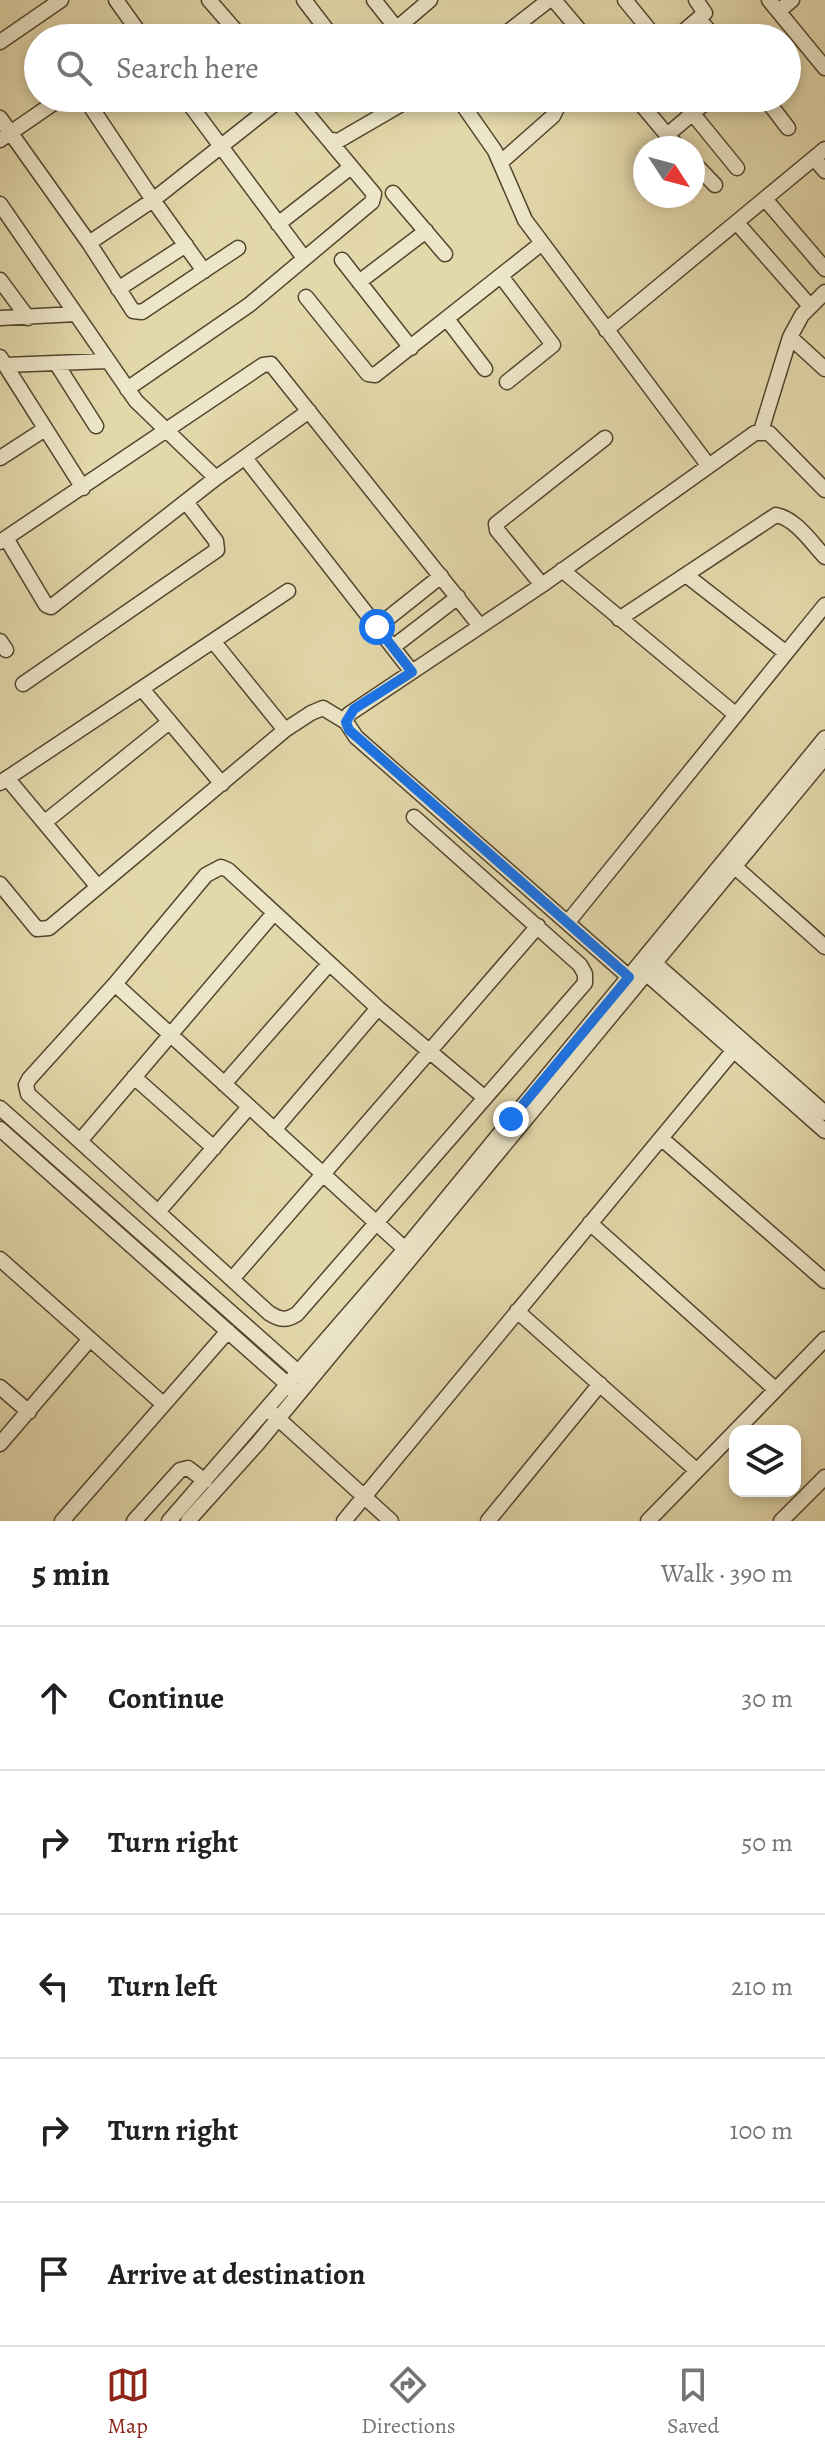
<!DOCTYPE html>
<html lang="en">
<head>
<meta charset="utf-8">
<style>
  :root { --surface:#fff; --page:#f6f6f6; --text:#202124; --muted:#757577; --line:#e0e0e0; --accent:#8f2418 }
  body { margin:0; font-family:Alegreya,serif; background:var(--page); color:var(--text) }
  .controls { position:absolute; right:24px; bottom:24px; display:grid; overflow:hidden; border-radius:16px; box-shadow:0 4px 12px #0003 }
  .controls button { width:72px; height:72px; display:grid; place-items:center; padding:0; border:0; border-bottom:2px solid var(--line); background:var(--surface); color:var(--text); font:40px sans-serif }
  .compass { position:absolute; left:633px; top:136px; width:72px; height:72px; border-radius:50%; background:var(--surface); box-shadow:0 4px 12px #0003; rotate:126deg }
  .stop { position:absolute; width:24px; height:24px; margin:-18px; border:6px solid #1a73e8; border-radius:50%; background:#fff }
  .stop.end { background:#1a73e8; border-color:#fff; box-shadow:0 2px 8px #0008 }
  .list { margin:0; padding:0; list-style:none }
  h2 { display:flex; justify-content:space-between; align-items:center; height:104px; margin:0; padding:0 32px; font-size:34px }
  h2 small { font-size:26px; font-weight:400; color:var(--muted) }
  .list li { display:grid; grid-template-columns:52px 1fr auto; gap:24px; align-items:center; box-sizing:border-box; height:144px; padding:0 32px; border-top:2px solid var(--line) }
  .list b { display:block; font-size:30px; white-space:nowrap }
  .list em { font-size:26px; font-style:normal; color:var(--muted) }
  .icon { flex:none; width:44px; height:44px; fill:none; stroke:currentColor; stroke-width:2; stroke-linecap:round; stroke-linejoin:round }
  .map { position:relative; flex:none; width:825px; height:1521px; overflow:hidden }
  .search { position:absolute; background:var(--surface); box-shadow:0 4px 12px #0003; left:24px; right:24px; top:24px; height:88px; display:flex; align-items:center; gap:20px; box-sizing:border-box; padding:0 28px; border-radius:44px; color:var(--muted); font-size:30px }
  .sheet { height:824px; background:var(--surface) }
  nav { display:flex; justify-content:space-around; align-items:center; box-sizing:border-box; height:112px; border-top:2px solid var(--line); background:var(--surface); font-size:22px; color:var(--muted) }
  nav a { display:grid; justify-items:center; gap:4px }
  nav .on { color:var(--accent) }
  .map>svg:first-child { display:block }
  .lines { fill:none; stroke-linecap:round; stroke-linejoin:round }
  .minor-casing { stroke:#53462f; stroke-width:17 }
  .minor { stroke:#ede6c8; stroke-width:14 }
  .route { stroke:#1a73e8; stroke-width:10 }
</style>
</head>
<body>
<div class="map">
<svg width="825" height="1521" viewBox="0 0 825 1521">
  <rect width="100%" height="100%" fill="#e3d8ab"/>
  <filter id="stains"><feTurbulence type="fractalNoise" baseFrequency=".0025" numOctaves="4"/><feColorMatrix values="0 0 0 0 .2 0 0 0 0 .09 0 0 0 0 .02 0 0 0 .5 -.17"/></filter>
  <radialGradient id="worn" r=".72"><stop offset=".6" stop-color="#630" stop-opacity="0"/><stop offset="1" stop-color="#630" stop-opacity=".3"/></radialGradient>
  <g class="lines">
    <!-- minor casing -->
    <g class="minor-casing">
      <path id="minor" d="M116 0 143 38
        M209 0 242 38
        M304 0 333 38
        M374 0 404 38
        M554 0 586 38
        M625 0 656 38
        M769 0 825 68
        M779 11 792 0
        M699 19 715 38
        M396 29 430 0
        M500 38 549 0
        M676 38 705 13 696 0
        M0 42 61 0
        M85 98 153 200 204 271
        M185 98 304 258
        M294 98 328 139 338 141 412 98
        M458 98 495 151 525 220 708 465
        M636 98 667 135 711 98
        M680 98 737 168
        M765 98 788 128
        M0 118 89 243 133 311 142 312 238 248
        M667 135 679 148
        M0 140 61 98
        M814 158 825 171
        M693 162 715 185
        M500 163 553 116 558 106 552 98
        M393 193 445 254
        M765 199 825 269
        M0 204 136 401 216 478 309 411
        M737 223 810 306
        M278 224 351 167
        M89 243 153 200 282 98
        M342 260 411 348
        M501 276 553 345 507 382
        M0 280 28 318
        M359 282 426 231
        M118 289 186 245
        M306 297 368 374 375 375 542 243
        M0 318 76 314
        M447 319 485 369
        M606 330 825 149
        M790 337 825 369
        M0 357 83 488
        M56 363 96 426
        M5 365 107 361
        M127 389 249 305 372 202 374 194 328 139
        M761 431 790 337 802 315 825 292
        M0 458 45 429
        M246 459 412 672
        M6 538 46 605 51 607 216 478
        M0 542 263 365 271 364 480 626
        M562 570 735 714
        M686 575 785 652
        M542 585 497 530 496 524 605 438
        M619 619 776 515C796 519 811 542 825 557
        M377 627 441 576
        M0 641 6 650
        M393 647 458 597
        M23 684 217 550 216 541 186 502
        M142 689 222 784
        M285 730 311 713 323 708 346 722
        M7 778 98 887
        M0 783 288 591
        M45 822 168 723
        M734 866 825 947
        M0 884 37 929 49 928 285 730 213 641
        M568 922 825 605
        M650 959 825 1113
        M639 967 825 1131
        M629 977 356 737 346 722 349 714 542 585 755 433H769L825 490
        M115 984 29 1079 26 1085 28 1094 269 1313C280 1320 286 1321 297 1314L585 983V974L580 965 414 817
        M134 1077 214 1148
        M224 1084 329 964
        M0 1108 306 1379
        M0 1129 295 1391
        M274 1130 378 1008
        M661 1138 825 1281
        M80 1141 274 913
        M158 1212 249 1107
        M590 1223 775 1389
        M405 1249 115 984 206 875 221 867 228 870 378 1008 485 1098
        M0 1259 162 1403
        M233 1278 538 926
        M517 1311 696 1470
        M0 1387 29 1412
        M273 1414 391 1521
        M0 1444 90 1339
        M62 1521 228 1331
        M134 1521 180 1470 188 1468 205 1481
        M169 1521 405 1249 825 738
        M188 1521 258 1443 825 757
        M344 1521 734 1050
        M488 1521 600 1384
        M648 1521 825 1339
        M781 1521 825 1477"/>
    </g>
    <!-- minor -->
    <use href="#minor" class="minor"/>
  </g>
  <g class="lines">
    <!-- route -->
    <path class="route" d="M377 627 412 672 354 709 346 722 349 730 629 977 511 1119"/>
  </g>
  <rect width="100%" height="100%" filter="url(#stains)"/>
  <rect width="100%" height="100%" fill="url(#worn)"/>
</svg>
<div class="controls">
<button><svg class="icon" aria-label="layers" viewBox="0 0 24 24"><path d="M12 4l9 5-9 5-9-5zM3 14l9 5 9-5"/></svg></button>
</div>
<svg class="compass" viewBox="-18 -18 36 36"><path d="M0-13l5 13h-10z" fill="#e53935"/><path d="M0 13l5-13h-10z" fill="#757577"/></svg>
<div class="stop" style="left:377px;top:627px"></div>
<div class="stop end" style="left:511px;top:1119px"></div>
<div class="search"><svg class="icon" aria-label="search" viewBox="0 0 24 24"><circle cx="10" cy="10" r="6"/><path d="M15 15l6 6"/></svg>Search here</div>
</div>
<section class="sheet">
<h2>5 min<small>Walk · 390 m</small></h2>
<ul class="list">
<li><svg class="icon" aria-label="ahead" viewBox="0 0 24 24"><path d="M12 20V5M6 11l6-6 6 6"/></svg><div><b>Continue</b></div><em>30 m</em></li>
<li><svg class="icon" aria-label="right" viewBox="0 0 24 24"><path d="M7 20v-9h11M14 6l5 5-5 5"/></svg><div><b>Turn right</b></div><em>50 m</em></li>
<li><svg class="icon" aria-label="left" viewBox="0 0 24 24"><path d="M17 20v-9H6M10 6l-5 5 5 5"/></svg><div><b>Turn left</b></div><em>210 m</em></li>
<li><svg class="icon" aria-label="right" viewBox="0 0 24 24"><path d="M7 20v-9h11M14 6l5 5-5 5"/></svg><div><b>Turn right</b></div><em>100 m</em></li>
<li><svg class="icon" aria-label="arrive" viewBox="0 0 24 24"><path d="M6 21V4h12l-3 4 3 4H6"/></svg><div><b>Arrive at destination</b></div></li>
</ul>
</section>
<nav>
<a class="on"><svg class="icon" aria-label="map" viewBox="0 0 24 24"><path d="M3 6l6-2 6 2 6-2v14l-6 2-6-2-6 2zM9 4v14M15 6v14"/></svg>Map</a>
<a><svg class="icon" aria-label="directions" viewBox="0 0 24 24"><path d="M12 3l9 9-9 9-9-9zM9 14v-3h6M13 9l2 2-2 2"/></svg>Directions</a>
<a><svg class="icon" aria-label="saved" viewBox="0 0 24 24"><path d="M7 4h10v16l-5-4-5 4z"/></svg>Saved</a>
</nav>
</body>
</html>
